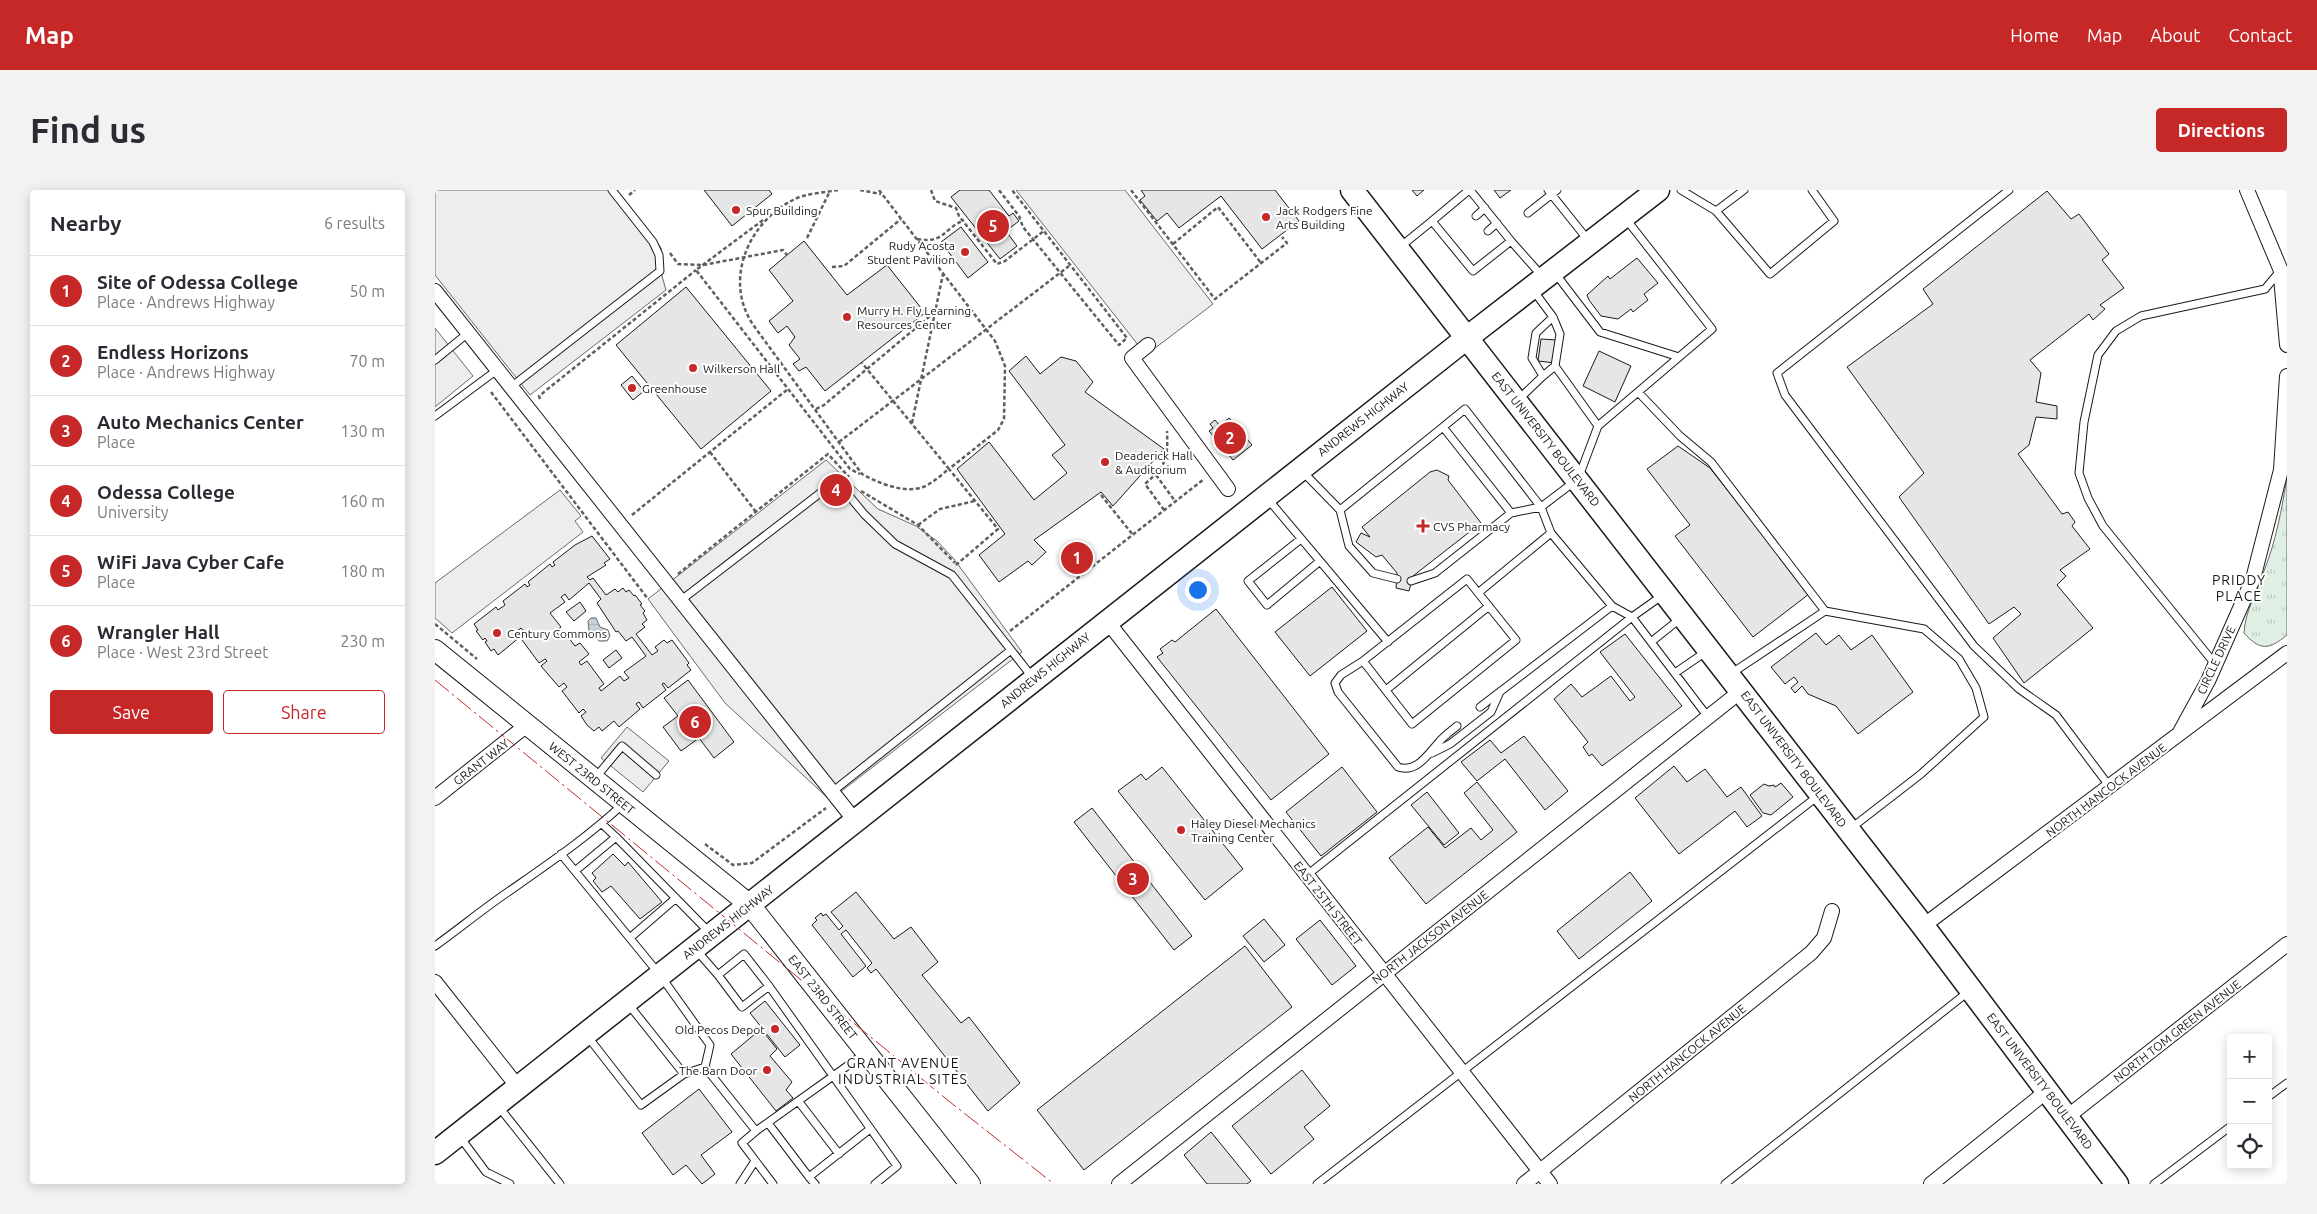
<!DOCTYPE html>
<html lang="en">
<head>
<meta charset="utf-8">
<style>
  :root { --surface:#fff; --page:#f2f2f3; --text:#2b2b33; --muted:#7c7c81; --line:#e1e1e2; --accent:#c62828 }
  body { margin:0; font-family:Ubuntu,sans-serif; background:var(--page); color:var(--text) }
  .controls { position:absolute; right:15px; bottom:15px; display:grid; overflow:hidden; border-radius:5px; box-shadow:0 2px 12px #0003 }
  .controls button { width:45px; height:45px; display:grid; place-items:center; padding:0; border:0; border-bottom:1px solid var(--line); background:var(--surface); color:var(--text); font:25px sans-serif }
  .you { position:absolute; left:762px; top:399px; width:18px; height:18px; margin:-12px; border:4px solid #fff; border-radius:50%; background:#1a73e8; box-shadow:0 0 0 8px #1a73e833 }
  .badge { display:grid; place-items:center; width:32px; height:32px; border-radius:50%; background:var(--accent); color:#fff; font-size:16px; font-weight:700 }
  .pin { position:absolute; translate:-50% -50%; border:2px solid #fff; box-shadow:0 1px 5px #0006 }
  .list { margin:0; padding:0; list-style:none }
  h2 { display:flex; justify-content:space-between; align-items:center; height:65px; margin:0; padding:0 20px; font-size:21px }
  h2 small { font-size:16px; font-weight:400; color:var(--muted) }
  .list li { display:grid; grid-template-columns:32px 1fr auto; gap:15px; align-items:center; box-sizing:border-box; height:70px; padding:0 20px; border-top:1px solid var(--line) }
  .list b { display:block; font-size:19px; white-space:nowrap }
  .list p { margin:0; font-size:16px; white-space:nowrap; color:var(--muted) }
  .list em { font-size:16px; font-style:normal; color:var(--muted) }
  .actions { display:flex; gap:10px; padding:15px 20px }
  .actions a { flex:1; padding:11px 0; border:1px solid var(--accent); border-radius:5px; text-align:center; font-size:18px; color:var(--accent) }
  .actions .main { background:var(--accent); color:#fff }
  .icon { flex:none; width:28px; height:28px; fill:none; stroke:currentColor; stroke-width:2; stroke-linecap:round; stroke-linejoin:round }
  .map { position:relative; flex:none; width:1852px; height:994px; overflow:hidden; border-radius:5px }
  header { display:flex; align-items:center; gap:30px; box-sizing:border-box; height:70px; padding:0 25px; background:var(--accent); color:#fff }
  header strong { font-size:24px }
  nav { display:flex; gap:28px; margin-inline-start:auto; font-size:18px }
  .intro { display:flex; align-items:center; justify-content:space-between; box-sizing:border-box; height:120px; padding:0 30px }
  h1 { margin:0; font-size:35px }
  .button { padding:12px 22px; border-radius:5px; background:var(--accent); color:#fff; font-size:18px; font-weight:700 }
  main { display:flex; gap:30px; padding:0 30px }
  aside { flex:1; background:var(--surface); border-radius:5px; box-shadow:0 2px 12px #0003 }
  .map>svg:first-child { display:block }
  .park { fill:url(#park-tufts); stroke:#6a6a6a }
  .parking { fill:#ededed; stroke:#6a6a6a }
  .water { fill:url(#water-rules); stroke:#6a6a6a }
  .building { fill:#e6e6e6; stroke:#1a1a1a; fill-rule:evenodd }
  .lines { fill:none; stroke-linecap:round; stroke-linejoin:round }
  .lane-casing { stroke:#1a1a1a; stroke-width:9 }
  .street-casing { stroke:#1a1a1a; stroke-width:16 }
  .secondary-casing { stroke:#1a1a1a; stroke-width:22 }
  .primary-casing { stroke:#1a1a1a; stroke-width:25 }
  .path { stroke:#5f5f5f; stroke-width:2.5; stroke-dasharray:4 2.5; stroke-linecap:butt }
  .lane { stroke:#fff; stroke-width:7 }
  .street { stroke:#fff; stroke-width:14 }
  .secondary { stroke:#fff; stroke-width:20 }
  .primary { stroke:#fff; stroke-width:22 }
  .power { stroke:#c62828; stroke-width:1; stroke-dasharray:18 4 2.5 4; stroke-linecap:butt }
  .poi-dot { fill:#c62828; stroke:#fff; stroke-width:2 }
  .labels { text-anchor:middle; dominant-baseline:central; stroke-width:4; stroke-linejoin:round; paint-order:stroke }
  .poi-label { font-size:12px; fill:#1a1a1a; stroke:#fff; text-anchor:start }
  .street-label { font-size:12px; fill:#1a1a1a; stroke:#fff }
  .neighbourhood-label { font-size:14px; letter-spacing:1px; fill:#1a1a1a; stroke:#fff }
</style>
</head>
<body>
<header>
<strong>Map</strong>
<nav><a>Home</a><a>Map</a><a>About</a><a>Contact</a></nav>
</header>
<div class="intro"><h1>Find us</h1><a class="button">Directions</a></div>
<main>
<aside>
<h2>Nearby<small>6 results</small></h2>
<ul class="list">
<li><span class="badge">1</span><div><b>Site of Odessa College</b><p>Place · Andrews Highway</p></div><em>50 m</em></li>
<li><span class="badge">2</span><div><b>Endless Horizons</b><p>Place · Andrews Highway</p></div><em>70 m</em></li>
<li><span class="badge">3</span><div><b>Auto Mechanics Center</b><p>Place</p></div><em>130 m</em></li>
<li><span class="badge">4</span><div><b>Odessa College</b><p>University</p></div><em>160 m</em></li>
<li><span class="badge">5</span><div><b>WiFi Java Cyber Cafe</b><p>Place</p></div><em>180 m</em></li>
<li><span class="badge">6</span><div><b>Wrangler Hall</b><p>Place · West 23rd Street</p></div><em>230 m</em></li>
</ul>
<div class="actions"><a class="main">Save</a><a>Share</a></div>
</aside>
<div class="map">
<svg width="1852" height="994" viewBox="0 0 1852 994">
  <defs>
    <pattern id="park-tufts" width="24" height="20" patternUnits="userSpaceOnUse" patternTransform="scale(1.25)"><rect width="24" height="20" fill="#e0efe3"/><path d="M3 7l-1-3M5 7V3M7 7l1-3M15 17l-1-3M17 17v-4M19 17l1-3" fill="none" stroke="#c0ccc2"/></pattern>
    <pattern id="water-rules" width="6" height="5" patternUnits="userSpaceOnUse" patternTransform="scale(1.25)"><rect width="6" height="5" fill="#c6d2dc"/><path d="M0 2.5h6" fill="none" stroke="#aab4bc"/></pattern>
  </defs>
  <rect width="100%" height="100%" fill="#fff"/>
  <!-- park -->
  <path class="park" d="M1852 287V445C1834 460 1825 461 1809 443 1810 421 1822 402 1829 381 1841 351 1847 318 1852 287Z"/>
  <!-- parking -->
  <path class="parking" d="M0 0H181L226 58 228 78 227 86 231 100 95 205 0 85Z
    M581 0H690L778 114 711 165Z
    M0 138 38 186 0 217Z
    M391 270 443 319 481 336 502 351 519 369 587 462 395 610 290 513 213 409Z
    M125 300 146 326 140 331 148 342 17 443 0 428V393Z
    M192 537 234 571 208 602 166 568Z"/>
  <!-- water -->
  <path class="water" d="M156 428H161L165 437 173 440 175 446 172 451H164L154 441 153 431Z"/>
  <!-- building -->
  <path class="building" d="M269 0H334L337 4 297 36Z
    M525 0H554L574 26 578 23 584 31 571 41 582 56 565 69 516 7Z
    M706 0H840L864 31 827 59 786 6 744 38 732 23 722 31 705 10 710 6Z
    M977 0H989L982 6Z
    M1059 0H1076L1065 8Z
    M1612 1 1636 29 1644 24 1674 64 1667 70 1689 98 1665 115 1670 119 1658 130 1654 124 1595 170 1606 183 1601 212 1622 216V229L1601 227 1594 255 1583 264 1627 324 1633 322 1640 332 1637 336 1655 359 1625 380 1631 386 1622 395 1658 438 1589 493 1558 448 1586 424 1579 417 1554 434 1464 307 1489 283 1412 177 1498 114 1488 99Z
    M526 37 553 72 533 88 506 52Z
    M369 51 412 105 452 75 490 123 390 201 371 177 364 181 358 174 365 169 354 155 360 147 352 136 343 143 334 131 358 111 334 80Z
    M1202 68 1223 93 1209 104 1213 110 1198 122 1196 119 1183 129 1166 126 1154 110 1152 105 1173 86 1175 89Z
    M251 97 336 201 266 259 181 155Z
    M1106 149 1122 150 1120 173 1103 171Z
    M1164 161 1196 176 1180 212 1148 196Z
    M591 166 605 184 626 167 641 171 658 192 650 202 729 259 678 316 666 302 599 350 611 362 597 375 593 371 564 392 544 365 570 344 522 279 554 252 599 310 632 283 617 265 630 255 574 181Z
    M197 186 209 201 198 210 186 195Z
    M794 228 817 255 798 270 774 241 778 238 775 234 780 230 785 236Z
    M1243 256 1275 278 1374 404 1318 447 1240 346 1255 335 1212 279Z
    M1002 280 1014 286 1013 290 1046 333 978 386 974 401 961 398 962 383 947 365 941 367 921 352 926 343 935 347 927 337 995 282Z
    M157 346 175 369 169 373 171 375 152 387 155 390 158 388 171 405 180 399 183 402 188 398 191 402 194 400 199 406 200 405 207 414 205 415 210 421 208 423 212 430 207 434 210 437 201 444 217 465 223 461 220 457 229 450 232 453 237 450 254 473 252 475 256 480 233 498 229 493 227 494 231 500 208 518 204 512 201 514 205 519 184 537 179 531 167 541 164 537 159 541 152 535 146 526 151 522 148 519 144 523 127 501 132 497 129 493 124 497 106 476 112 471 110 469 104 473 87 450 93 446 86 438 81 442 85 447 63 465 59 459 56 461 50 452 52 451 50 448 48 450 41 441 43 440 39 434 61 417 63 420 70 415 68 411 90 394 92 397 95 395 93 392 115 374 117 377 120 375 118 372 140 355ZM154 393 166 409 162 413 181 442 183 441 191 451 197 447 211 466 189 482 194 488 189 491 185 486 166 501 164 498 169 494 152 471 146 475 144 472 154 464 145 453 140 456 130 443 125 447 121 441 126 437 115 423 130 412 126 407 130 404 134 410Z
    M897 397 932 441 875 486 840 442Z
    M145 412 151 421 139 431 131 422Z
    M781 419 894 564 836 610 722 467 728 463 725 459 737 450 740 452Z
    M1381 443 1391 455 1404 445 1416 460 1437 445 1478 502 1423 544 1401 516 1373 504 1367 496 1360 503 1356 498 1363 492 1359 487 1350 494 1336 477Z
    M1190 444 1247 516 1167 576 1157 564 1154 566 1148 557 1153 552 1119 509 1136 494 1147 507 1176 486 1195 511 1200 507 1165 462Z
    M181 460 187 468 174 478 168 470Z
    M253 490 299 552 279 568 264 548 246 561 228 537 243 526 229 508Z
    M1089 546 1133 601 1110 620 1070 569 1042 591 1026 572 1055 550 1066 563Z
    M1239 576 1252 592 1270 579 1292 607 1306 597 1327 626 1312 637 1300 621 1244 664 1200 608Z
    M727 577 808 679 770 710 683 601 706 584 711 590Z
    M907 577 942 622 886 666 851 622Z
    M1042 592 1082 642 991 714 954 668 993 637 1010 658 1036 638 1046 650 1058 640 1029 603Z
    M1346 593 1358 607 1336 625 1328 623 1315 605 1329 594 1334 596 1339 595 1340 597Z
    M992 602 1024 643 1009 655 976 615Z
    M657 618 757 746 739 760 639 632Z
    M178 664 190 676 193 672 227 712 205 729 176 696 167 702 158 691 161 688 157 683Z
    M1195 682 1217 711 1144 769 1122 741Z
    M421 702 459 749 476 737 503 772 487 785 526 833 534 827 585 893 553 921 441 779 436 783 432 778 437 773 411 740 406 744 431 776 418 787 377 735 382 730 380 728 386 723 388 726 391 724 404 740 408 736 396 722Z
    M829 729 850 755 829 772 808 746Z
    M885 730 921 776 897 795 861 749Z
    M810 756 857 817 649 980 602 920Z
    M330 811 365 855 350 867 315 823Z
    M326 839 342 859 335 866 357 892 351 900 358 908 341 921 296 864Z
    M867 880 895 916 869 937 879 949 836 984 797 936Z
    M264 899 297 942 266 965 280 984 267 994 251 975 238 985 207 943Z
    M776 942 816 991 812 994H772L749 965Z"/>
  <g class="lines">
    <!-- lane casing -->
    <g class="lane-casing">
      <path id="lane" d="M1034 0 997 31 1038 81 1076 51 1035 0
        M1113 0 1153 50
        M1246 0 1281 21 1309 0
        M1574 0 1342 183 1350 205 1539 456 1584 499 1621 525 1675 597
        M1281 21 1335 84 1399 31 1377 0
        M1093 23 1122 0
        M1041 26 1050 18
        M1053 41 1062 33
        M1076 51 1107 86
        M965 57 997 31
        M1120 83 1165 142 1244 167
        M1098 100 1118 127 1125 144 1120 176 1108 186
        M0 170 33 143
        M76 197 225 81 224 65 218 52 177 0
        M1203 202 1245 246 1276 272 1390 421 1489 439 1524 469 1541 498 1549 527 1486 584 1415 639
        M1084 209 1108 186 1097 168 1101 143 1118 127
        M0 226 62 180
        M1163 236 1277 139 1191 29
        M1008 237 1030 219 1106 317 1116 343
        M867 281 905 320 914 356 938 383 962 389
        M832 308 953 452
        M905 320 1008 237 1076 323 1000 383 976 391
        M1076 323 1106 317 1143 289 1163 236 1120 176
        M866 349 813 391 832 415 885 371
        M1032 389 1081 450 977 534 928 471Z
        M1043 403 1116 343 1177 416 1197 427 1228 405
        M245 411 393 297 406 296 429 324 460 354 517 385 598 488
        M1216 452 1246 428
        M928 471 906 485 900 493 903 502 963 577C982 583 992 565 1004 552 1009 546 1016 541 1022 536
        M1780 474 1668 336 1653 308 1644 283 1649 232 1663 165 1681 141 1706 126 1830 99 1845 81
        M1240 483 1272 461
        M1297 483 1390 421
        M951 500 1054 416
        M1045 517 1177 416
        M997 563 1015 554 1056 522 1064 504
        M161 587 187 556 221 585
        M397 602 576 460
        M167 634 181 647
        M126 664 225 785 275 855 270 877 249 884
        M140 681 181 647 275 743
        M872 685 1197 427 1273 527
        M196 747 241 708
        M0 756C25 738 48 719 73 702 113 674 153 647 188 614
        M262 761 283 785
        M334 796 307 817 283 785 309 764 334 796 462 976 440 994
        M153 847 206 915 249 884 194 815
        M270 877 321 941 429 864
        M1833 907 1852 893
        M364 912 404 964
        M64 917 125 994
        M333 933 374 987 435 939
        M321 941 307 953 338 994
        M25 947 51 982 75 994
        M374 987 380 994
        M305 994 320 971
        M882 994 1383 606
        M1290 994 1533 802
        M1719 994 1796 936"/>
    </g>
    <!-- street casing -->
    <g class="street-casing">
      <path id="street" d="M1812 0 1852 95
        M1846 87 1852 155
        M0 101 421 632
        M713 155 697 168 793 299
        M672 431 1115 994
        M1745 542 1773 491 1818 389 1846 280 1852 186
        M0 608 92 535
        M1488 736 1852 463
        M0 792 83 897
        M1632 927 1852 754
        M684 994 1306 501
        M1089 994 1376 763 1389 748 1397 721
        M1496 994 1612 901"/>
    </g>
    <!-- secondary casing -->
    <g class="secondary-casing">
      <path id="secondary" d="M0 460 315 715 535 994"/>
    </g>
    <!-- primary casing -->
    <g class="primary-casing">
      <path id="primary" d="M917 0 1488 736 1682 994
        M0 963 1033 147 1223 0"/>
    </g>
    <!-- path -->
    <path class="path" d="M403 0C389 3 370 3 358 10 312 33 288 92 319 136L427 284C443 293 470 304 488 297 498 293 506 285 514 279L427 173
      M425 0 446 4
      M444 0 560 151 570 176 569 229 563 240 514 279 563 339 521 375
      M496 0 500 11 521 18 524 26 562 74 570 71 610 40
      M564 0 584 26 588 37 684 155 692 148 577 0
      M696 0 780 109 852 53 847 47
      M194 5 200 0
      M328 30 261 80 415 279 425 284
      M372 48 394 3
      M482 49C509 54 508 39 529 30
      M738 54 783 17 826 73
      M235 63 243 74 268 75 348 60 352 65
      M397 77 409 76 466 29
      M56 202 213 409
      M105 209 104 206 261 80
      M381 219 389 215 501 121
      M477 233 508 84
      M404 252 634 76
      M275 262 321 322
      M721 285 740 311
      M426 301 483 335 520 373
      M666 305 698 345
      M729 320 710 294C732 275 733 268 732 241
      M197 325 353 199
      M483 335 505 319 540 311
      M243 384 393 264 414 287
      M0 434 42 469
      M575 441 769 289
      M270 654 298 675 317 673 391 618"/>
    <!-- lane -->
    <use href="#lane" class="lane"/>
    <!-- street -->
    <use href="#street" class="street"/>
    <!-- secondary -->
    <use href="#secondary" class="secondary"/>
    <!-- primary -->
    <use href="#primary" class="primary"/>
    <!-- power -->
    <path class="power" d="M0 490 515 912 619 994"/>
  </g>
  <!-- markers -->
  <g class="poi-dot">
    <circle cx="301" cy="20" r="5"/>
    <circle cx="831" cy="27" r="5"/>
    <circle cx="530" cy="62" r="5"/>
    <circle cx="412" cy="127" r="5"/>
    <circle cx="258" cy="178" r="5"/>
    <circle cx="197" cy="198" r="5"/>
    <circle cx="670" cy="272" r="5"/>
    <path d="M985.5 328.5h5v5h5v5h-5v5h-5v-5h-5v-5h5z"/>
    <circle cx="62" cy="443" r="5"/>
    <circle cx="746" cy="640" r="5"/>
    <circle cx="340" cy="839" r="5"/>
    <circle cx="332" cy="880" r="5"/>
  </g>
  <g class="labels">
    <!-- poi labels -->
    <g class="poi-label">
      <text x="311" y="20">Spur Building</text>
      <text x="841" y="20">Jack Rodgers Fine<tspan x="841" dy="14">Arts Building</tspan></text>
      <text x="520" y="55" text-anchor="end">Rudy Acosta<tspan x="520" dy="14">Student Pavilion</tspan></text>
      <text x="422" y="120">Murry H. Fly Learning<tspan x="422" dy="14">Resources Center</tspan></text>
      <text x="268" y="178">Wilkerson Hall</text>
      <text x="207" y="198">Greenhouse</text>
      <text x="680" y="265">Deaderick Hall<tspan x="680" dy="14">&amp; Auditorium</tspan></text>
      <text x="998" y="336">CVS Pharmacy</text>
      <text x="72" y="443">Century Commons</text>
      <text x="756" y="633">Haley Diesel Mechanics<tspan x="756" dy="14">Training Center</tspan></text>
      <text x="330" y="839" text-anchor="end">Old Pecos Depot</text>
      <text x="322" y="880" text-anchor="end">The Barn Door</text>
    </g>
    <!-- street labels -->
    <g class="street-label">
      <text transform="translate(928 229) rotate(-38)">ANDREWS HIGHWAY</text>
      <text transform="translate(1111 249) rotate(52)">EAST UNIVERSITY BOULEVARD</text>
      <text transform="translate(1781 470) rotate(-65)">CIRCLE DRIVE</text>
      <text transform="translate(610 480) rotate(-39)">ANDREWS HIGHWAY</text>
      <text transform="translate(1359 569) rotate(53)">EAST UNIVERSITY BOULEVARD</text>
      <text transform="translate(46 572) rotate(-38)">GRANT WAY</text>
      <text transform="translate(157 588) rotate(39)">WEST 23RD STREET</text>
      <text transform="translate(1671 600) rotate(-37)">NORTH HANCOCK AVENUE</text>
      <text transform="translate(893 713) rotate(52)">EAST 25TH STREET</text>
      <text transform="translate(293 732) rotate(-38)">ANDREWS HIGHWAY</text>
      <text transform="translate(995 747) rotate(-38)">NORTH JACKSON AVENUE</text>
      <text transform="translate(388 807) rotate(52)">EAST 23RD STREET</text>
      <text transform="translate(1742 841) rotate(-38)">NORTH TOM GREEN AVENUE</text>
      <text transform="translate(1252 863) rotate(-39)">NORTH HANCOCK AVENUE</text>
      <text transform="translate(1605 891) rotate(53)">EAST UNIVERSITY BOULEVARD</text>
    </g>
    <!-- neighbourhood labels -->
    <g class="neighbourhood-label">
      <text x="1804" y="390">PRIDDY<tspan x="1804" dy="16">PLACE</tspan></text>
      <text x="468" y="873">GRANT AVENUE<tspan x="468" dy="16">INDUSTRIAL SITES</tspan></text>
    </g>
  </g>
</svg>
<div class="controls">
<button>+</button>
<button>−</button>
<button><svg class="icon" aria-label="locate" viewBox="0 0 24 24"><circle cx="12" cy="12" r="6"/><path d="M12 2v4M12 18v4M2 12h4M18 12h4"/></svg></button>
</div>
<div class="you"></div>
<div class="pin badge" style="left:642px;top:368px">1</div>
<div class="pin badge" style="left:795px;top:248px">2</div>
<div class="pin badge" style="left:698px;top:689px">3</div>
<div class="pin badge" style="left:401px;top:300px">4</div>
<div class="pin badge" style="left:558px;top:36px">5</div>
<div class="pin badge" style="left:260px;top:532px">6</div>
</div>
</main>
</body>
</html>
